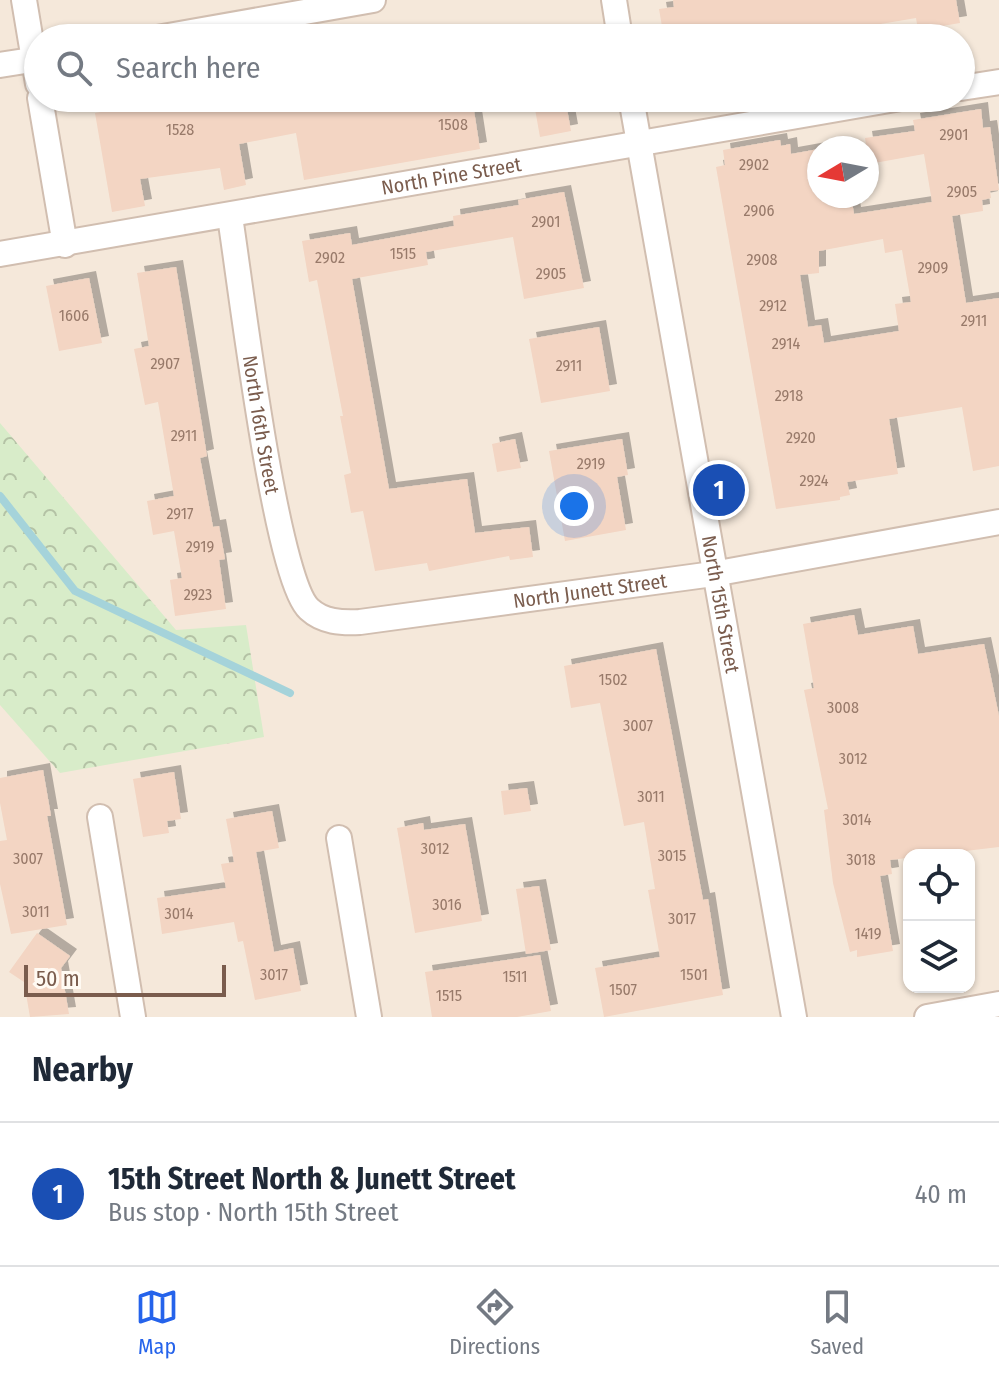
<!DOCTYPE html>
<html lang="en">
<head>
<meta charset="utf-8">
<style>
  :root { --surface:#fff; --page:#f6f6f7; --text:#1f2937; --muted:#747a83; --line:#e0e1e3; --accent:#2563eb }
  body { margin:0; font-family:"Fira Sans Condensed",sans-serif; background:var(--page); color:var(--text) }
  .controls { position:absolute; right:24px; bottom:24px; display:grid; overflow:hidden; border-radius:16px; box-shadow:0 2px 6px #0004 }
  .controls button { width:72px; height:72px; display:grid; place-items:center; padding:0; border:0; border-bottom:2px solid var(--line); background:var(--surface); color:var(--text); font:40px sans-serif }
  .compass { position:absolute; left:807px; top:136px; width:72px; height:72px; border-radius:50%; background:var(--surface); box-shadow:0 2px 6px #0004; rotate:260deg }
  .scale { position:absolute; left:24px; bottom:20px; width:202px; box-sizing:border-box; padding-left:8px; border:4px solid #7a5c4d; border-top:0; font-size:22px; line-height:28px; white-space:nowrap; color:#7a5c4d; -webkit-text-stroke:6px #fffaf3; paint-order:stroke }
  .you { position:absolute; left:574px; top:506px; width:28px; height:28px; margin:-20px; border:6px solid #fff; border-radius:50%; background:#1a73e8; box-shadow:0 0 0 12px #1a73e833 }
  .badge { display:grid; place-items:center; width:52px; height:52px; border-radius:50%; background:var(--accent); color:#fff; font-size:26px; font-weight:700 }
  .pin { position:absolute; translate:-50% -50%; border:4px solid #fff; box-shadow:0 2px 8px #0006 }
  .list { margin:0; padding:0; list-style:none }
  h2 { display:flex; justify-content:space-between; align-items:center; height:104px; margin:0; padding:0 32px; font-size:34px }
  h2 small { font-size:26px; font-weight:400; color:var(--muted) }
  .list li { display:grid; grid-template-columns:52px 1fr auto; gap:24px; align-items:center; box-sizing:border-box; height:144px; padding:0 32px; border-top:2px solid var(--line) }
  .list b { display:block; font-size:30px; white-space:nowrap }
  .list p { margin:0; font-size:26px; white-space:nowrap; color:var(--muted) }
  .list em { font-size:26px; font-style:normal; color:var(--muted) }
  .icon { flex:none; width:44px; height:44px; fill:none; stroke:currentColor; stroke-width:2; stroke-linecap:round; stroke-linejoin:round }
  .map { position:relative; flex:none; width:999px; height:1017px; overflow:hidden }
  .search { position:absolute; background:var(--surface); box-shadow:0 2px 6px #0004; left:24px; right:24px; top:24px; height:88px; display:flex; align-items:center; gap:20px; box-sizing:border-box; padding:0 28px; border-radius:44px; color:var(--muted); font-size:30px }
  .sheet { height:248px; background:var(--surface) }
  nav { display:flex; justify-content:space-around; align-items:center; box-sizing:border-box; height:112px; border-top:2px solid var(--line); background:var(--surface); font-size:22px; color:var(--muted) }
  nav a { display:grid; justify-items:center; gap:4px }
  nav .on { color:var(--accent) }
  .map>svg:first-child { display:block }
  .residential { fill:#f5e8da; fill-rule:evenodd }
  .forest { fill:url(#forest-crowns) }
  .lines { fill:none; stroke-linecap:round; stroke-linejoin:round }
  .stream { stroke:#a5d3da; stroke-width:8 }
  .building { fill:#f3d5c3; fill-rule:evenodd; filter:url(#shadow) }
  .street-casing { stroke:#d1beb0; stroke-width:28 }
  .street { stroke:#fff; stroke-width:24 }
  .labels { text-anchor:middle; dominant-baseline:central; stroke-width:6; stroke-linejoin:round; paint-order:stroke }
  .number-label { font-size:16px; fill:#987a6a }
  .street-label { font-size:20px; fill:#7a5c4d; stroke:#fffaf3 }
</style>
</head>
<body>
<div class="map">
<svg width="999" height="1017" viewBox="0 0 999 1017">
  <defs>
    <pattern id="forest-crowns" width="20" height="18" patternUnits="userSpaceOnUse" patternTransform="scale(2)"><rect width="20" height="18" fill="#d8ecc9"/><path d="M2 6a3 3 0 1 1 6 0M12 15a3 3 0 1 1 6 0" fill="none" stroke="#b4c2a5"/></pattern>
    <filter id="shadow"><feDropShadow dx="7" dy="-7" stdDeviation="0" flood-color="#0004"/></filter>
  </defs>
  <rect width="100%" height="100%" fill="#fdf6ec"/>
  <!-- residential -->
  <path class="residential" d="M0 0H999V1017H0ZM38 38H961V98H38ZM819 148H867V196H819ZM909 855H969V987H909Z"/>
  <!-- forest -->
  <path class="forest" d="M0 423 176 630 246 625 264 737 60 773 0 705Z"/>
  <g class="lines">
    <!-- stream -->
    <path class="stream" d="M0 496 75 591 290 693"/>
  </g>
  <!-- building -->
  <path class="building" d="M673 0H956L960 23 918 30 916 18 851 29 853 38H664L659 9 674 7Z
    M165 98H472L480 149 304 180 296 133 239 144 246 185 224 190 220 168 140 179 145 206 112 212 95 113 165 101Z
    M533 98H565L571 131 540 137Z
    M981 109 983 128 990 127 999 190 990 191 991 198 982 200 983 211 952 216 966 303 999 298V466L973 471 962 407 889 419 898 474 847 482 850 495 840 497V500L776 509 716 167 725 165 723 150 780 140 781 146 790 144 791 154 819 149V196H851L854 214 932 202 924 154 869 164 865 138 915 131 913 120ZM883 239 885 253 902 250 911 302 895 304 899 331 824 343 821 325 808 327 800 275 819 273V251Z
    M564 192 584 288 524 299 513 237 426 252 428 265 352 279 389 489 467 479 475 533 529 527 533 557 510 560 509 556 429 571 427 563 375 571 363 511 351 513 344 475 351 473 340 416H343L317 280 309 282 302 241 350 233 352 245 454 226 453 216 519 205 518 200Z
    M176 267 207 456 200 458 213 527 219 526 225 559 219 560 226 609 175 616 170 580 182 578 174 531 153 535 147 501 174 496 158 402 145 405 134 349 149 346 137 273Z
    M89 278 102 343 59 351 46 286Z
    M599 327 610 391 541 403 529 339Z
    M515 439 521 468 497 472 492 444Z
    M622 439 628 475 617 477 626 530 565 541 549 451Z
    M854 615 858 635 913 626 918 654 984 644 999 716V847L890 860 892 874 880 876 893 951 857 957V950L850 952 833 883 824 810 828 809 804 690 814 688 803 624Z
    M656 649 703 900 708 899 723 995 604 1017 595 968 660 957 648 890 655 889 644 822 624 826 600 703 571 708 564 666Z
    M43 770 51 816H47L67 925 11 934 0 884V841L7 840 0 803V778Z
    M174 772 181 819 167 821 169 833 143 837 133 779Z
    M527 788 531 811 504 815 501 791Z
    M272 811 279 848 256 852 274 952 293 948 301 991 255 1000 243 941 238 942 234 922 162 934 157 898 226 888 221 864 234 862 226 819Z
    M423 823 424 830 465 824 482 921 415 933 397 828Z
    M539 886 551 950 526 954 516 889Z
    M37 933 70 956 61 968 69 1014 30 1017 24 982 9 972Z
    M540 955 551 1011 517 1017H432L425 972Z"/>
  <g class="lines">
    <!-- street casing -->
    <g class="street-casing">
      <g id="street">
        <path d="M24 0 38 84"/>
        <path d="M614 0 620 38"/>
        <path d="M157 38 373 0"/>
        <path d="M0 65 38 59"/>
        <path d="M961 88 999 82"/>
        <path d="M40 98 65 245"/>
        <path id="s1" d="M631 98 794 1017"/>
        <path id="s2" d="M230 217C240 279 275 578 309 609 323 622 341 623 360 622L713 574 999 522"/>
        <path id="s3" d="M0 254 901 98"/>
        <path d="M100 817 133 1017"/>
        <path d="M339 838 369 1017"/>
        <path d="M927 1017 999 1004"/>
      </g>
    </g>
    <!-- street -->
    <use href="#street" class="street"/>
  </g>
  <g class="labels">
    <!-- number labels -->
    <g class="number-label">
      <text x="453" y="124">1508</text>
      <text x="180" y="129">1528</text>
      <text x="954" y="134">2901</text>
      <text x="754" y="164">2902</text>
      <text x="962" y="191">2905</text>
      <text x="759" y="210">2906</text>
      <text x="546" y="221">2901</text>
      <text x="403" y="253">1515</text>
      <text x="330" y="257">2902</text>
      <text x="762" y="259">2908</text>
      <text x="933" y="267">2909</text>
      <text x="551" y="273">2905</text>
      <text x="773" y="305">2912</text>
      <text x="74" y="315">1606</text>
      <text x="974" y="320">2911</text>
      <text x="786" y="343">2914</text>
      <text x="165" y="363">2907</text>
      <text x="569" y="365">2911</text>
      <text x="789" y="395">2918</text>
      <text x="184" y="435">2911</text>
      <text x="801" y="437">2920</text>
      <text x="591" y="463">2919</text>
      <text x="814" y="480">2924</text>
      <text x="180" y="513">2917</text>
      <text x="200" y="546">2919</text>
      <text x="198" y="594">2923</text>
      <text x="613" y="679">1502</text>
      <text x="843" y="707">3008</text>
      <text x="638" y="725">3007</text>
      <text x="853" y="758">3012</text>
      <text x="651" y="796">3011</text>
      <text x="857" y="819">3014</text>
      <text x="435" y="848">3012</text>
      <text x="672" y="855">3015</text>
      <text x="28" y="858">3007</text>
      <text x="861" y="859">3018</text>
      <text x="447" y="904">3016</text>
      <text x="36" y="911">3011</text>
      <text x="179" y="913">3014</text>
      <text x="682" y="918">3017</text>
      <text x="868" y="933">1419</text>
      <text x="274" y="974">3017</text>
      <text x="694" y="974">1501</text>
      <text x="515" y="976">1511</text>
      <text x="623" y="989">1507</text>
      <text x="449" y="995">1515</text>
    </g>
    <!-- street labels -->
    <g class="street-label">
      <text stroke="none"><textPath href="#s3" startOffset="458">North Pine Street</textPath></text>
      <text stroke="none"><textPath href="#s2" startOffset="210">North 16th Street</textPath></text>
      <text stroke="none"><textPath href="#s2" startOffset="688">North Junett Street</textPath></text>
      <text stroke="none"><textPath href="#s1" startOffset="514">North 15th Street</textPath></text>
    </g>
  </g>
</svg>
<div class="controls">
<button><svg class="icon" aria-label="locate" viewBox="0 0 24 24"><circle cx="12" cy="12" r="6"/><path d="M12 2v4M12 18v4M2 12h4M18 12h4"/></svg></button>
<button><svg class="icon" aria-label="layers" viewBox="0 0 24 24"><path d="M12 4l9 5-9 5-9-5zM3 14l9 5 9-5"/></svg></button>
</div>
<svg class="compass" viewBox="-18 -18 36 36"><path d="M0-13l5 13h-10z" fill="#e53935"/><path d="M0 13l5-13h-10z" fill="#747a83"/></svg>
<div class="scale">50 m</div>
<div class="you"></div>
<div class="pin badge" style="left:719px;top:490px;background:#1a4fb4">1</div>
<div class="search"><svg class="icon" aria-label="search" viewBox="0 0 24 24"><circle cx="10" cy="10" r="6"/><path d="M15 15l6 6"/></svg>Search here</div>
</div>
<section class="sheet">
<h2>Nearby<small></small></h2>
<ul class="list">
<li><span class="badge" style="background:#1a4fb4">1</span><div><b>15th Street North &amp; Junett Street</b><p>Bus stop · North 15th Street</p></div><em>40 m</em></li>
</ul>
</section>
<nav>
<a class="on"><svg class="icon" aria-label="map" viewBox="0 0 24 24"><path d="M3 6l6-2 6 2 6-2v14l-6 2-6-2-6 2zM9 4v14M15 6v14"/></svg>Map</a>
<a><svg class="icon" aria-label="directions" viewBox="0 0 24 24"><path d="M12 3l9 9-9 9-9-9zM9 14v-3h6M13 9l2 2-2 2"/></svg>Directions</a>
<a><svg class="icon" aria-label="saved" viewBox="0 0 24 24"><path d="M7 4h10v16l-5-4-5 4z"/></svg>Saved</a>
</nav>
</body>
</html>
